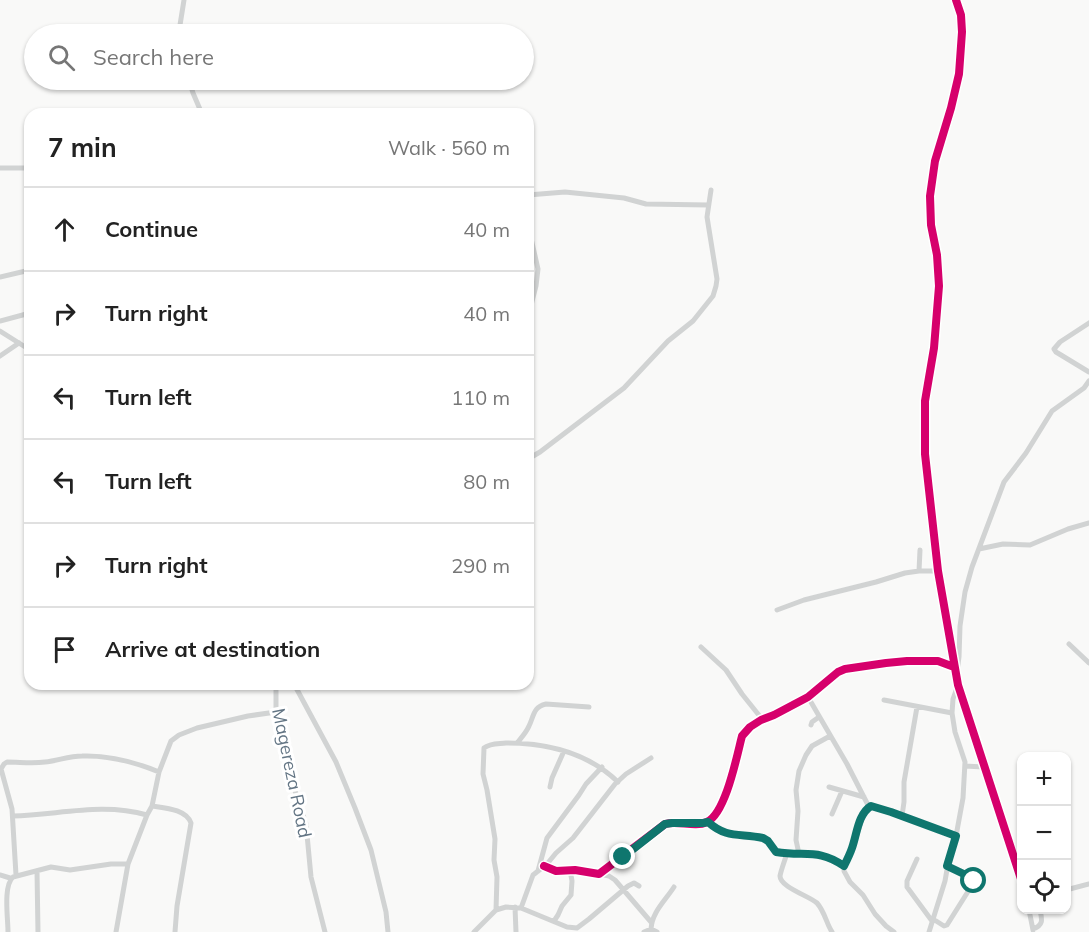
<!DOCTYPE html>
<html lang="en">
<head>
<meta charset="utf-8">
<style>
  :root { --surface:#fff; --page:#f6f6f6; --text:#222; --muted:#767676; --line:#e0e0e0 }
  body { margin:0; font-family:Mulish,sans-serif; background:var(--page); color:var(--text) }
  .controls { position:absolute; right:18px; bottom:18px; display:grid; overflow:hidden; border-radius:12px; box-shadow:0 2px 4px #0004 }
  .controls button { width:54px; height:54px; display:grid; place-items:center; padding:0; border:0; border-bottom:2px solid var(--line); background:var(--surface); color:var(--text); font:30px sans-serif }
  .stop { position:absolute; width:18px; height:18px; margin:-14px; border:4px solid #0f766e; border-radius:50%; background:#fff }
  .stop.end { background:#0f766e; border-color:#fff; box-shadow:0 2px 6px #0008 }
  .list { margin:0; padding:0; list-style:none }
  h2 { display:flex; justify-content:space-between; align-items:center; height:78px; margin:0; padding:0 24px; font-size:26px }
  h2 small { font-size:20px; font-weight:400; color:var(--muted) }
  .list li { display:grid; grid-template-columns:39px 1fr auto; gap:18px; align-items:center; box-sizing:border-box; height:84px; padding:0 24px; border-top:2px solid var(--line) }
  .list b { display:block; font-size:22px; white-space:nowrap }
  .list em { font-size:20px; font-style:normal; color:var(--muted) }
  .icon { flex:none; width:33px; height:33px; fill:none; stroke:currentColor; stroke-width:2; stroke-linecap:round; stroke-linejoin:round }
  .map { position:relative; flex:none; width:1089px; height:932px; overflow:hidden }
  .search { position:absolute; background:var(--surface); box-shadow:0 2px 4px #0004; left:24px; top:24px; width:510px; height:66px; display:flex; align-items:center; gap:15px; box-sizing:border-box; padding:0 21px; border-radius:33px; color:var(--muted); font-size:22px }
  .panel { position:absolute; background:var(--surface); box-shadow:0 2px 4px #0004; left:24px; top:108px; width:510px; height:582px; border-radius:18px }
  .map>svg:first-child { display:block }
  .lines { fill:none; stroke-linecap:round; stroke-linejoin:round }
  .minor { stroke:#d1d3d3; stroke-width:5 }
  .cycleway-casing { stroke:#fff; stroke-width:11 }
  .cycleway { stroke:#d6006c; stroke-width:8 }
  .route { stroke:#0f766e; stroke-width:8 }
  .labels { text-anchor:middle; dominant-baseline:central; stroke-width:6; stroke-linejoin:round; paint-order:stroke }
  .street-label { font-size:18px; fill:#637584; stroke:#fff }
</style>
</head>
<body>
<div class="map">
<svg width="1089" height="932" viewBox="0 0 1089 932">
  <rect width="100%" height="100%" fill="#f9f9f8"/>
  <g class="lines">
    <!-- minor -->
    <path class="minor" d="M956 0 961 15 962 32 959 74 951 108 935 161 930 196 931 225 937 255 939 286 934 348 925 401V454L938 571 958 685 1022 882
      M180 34V25L184 0
      M189 80 193 93 202 114
      M0 168H30
      M528 195 565 192 624 198 646 204 708 205
      M528 225 538 269 536 286 528 317
      M0 277 30 270
      M0 321 30 313
      M1089 323 1060 342 1054 349 1056 352 1089 372
      M0 331 30 350
      M0 356 19 343
      M528 459 540 452 624 388 668 341 693 321 713 296 716 286 717 279 707 217 711 190
      M979 549 1003 544 1030 545 1068 529 1089 523
      M919 571 920 550
      M777 610 804 600 876 582 905 573 919 571H938
      M1069 644 1089 663
      M701 647 726 670 742 694 762 719
      M957 672 959 657 960 626 965 592 972 567 1004 482 1026 453 1052 411 1084 388 1089 381
      M276 684V712L280 733 288 770 306 824 311 877 325 932
      M294 684 336 762 355 808 371 850 386 912 388 932
      M808 697 847 764 869 807
      M884 700 952 713
      M811 725 812 722 819 717
      M517 743C521 738 526 733 529 726 534 716 533 707 546 704L589 707
      M965 766 983 767
      M550 787 552 778 564 751
      M829 787 864 797
      M152 806C165 808 186 809 191 823L177 906 175 932
      M832 814 842 791
      M13 816C58 815 102 802 147 815
      M902 816 904 802V782L917 707
      M708 822 722 832 763 838 768 841 776 852C790 854 803 852 817 854 827 855 836 861 844 866
      M787 853C785 860 781 870 780 876 780 887 809 896 817 903 825 912 826 923 832 932
      M799 854 796 840 798 811 796 790 799 771 806 755 812 746 830 736
      M917 859 907 881V887L932 921
      M544 866 556 871 575 870 599 874 665 824C678 820 694 828 707 822 726 813 737 755 742 736L750 727 761 720 774 715 808 697 838 672 845 669 886 663 907 661H938L954 667
      M37 871 38 932
      M538 871 547 838 579 795 586 784 602 767
      M600 874 609 876 615 880 651 922
      M0 875 10 878
      M16 875 12 809 1 769 4 764 7 762C20 762 32 764 45 762 57 761 69 756 82 756 108 755 135 762 159 772
      M1066 890 1089 884
      M515 907 516 932
      M521 908 533 875 547 864 556 853 573 838 615 784 626 774 651 758
      M496 910 497 877 494 860 495 839 487 790 483 774 484 748C490 743 498 744 506 743 546 743 588 753 618 782
      M1029 910 1033 930
      M933 919 944 926 947 925 974 882 971 878 947 866
      M554 921 558 915 562 906 571 895 572 881 570 870
      M651 929C652 912 665 901 674 887
      M1033 929C1044 925 1042 919 1040 910
      M8 932C8 918 3 886 13 877L51 867 70 870 111 864H128
      M116 932 128 864 147 815 152 806 159 772 171 741 179 735 197 728 248 716 276 712
      M474 932 496 910 506 907 521 908 567 927 577 928 589 919 628 886 634 883 639 886
      M644 932 651 929 657 932
      M894 932 886 926 875 914 863 895 850 882 844 871V866L852 850 863 816 869 807H876L956 836
      M929 932 945 881 948 864 956 836 963 798 965 762 955 732 952 713 953 699 958 685"/>
    <!-- cycleway casing -->
    <g class="cycleway-casing">
      <path id="cycleway" d="M956 0 961 15 962 32 959 74 951 108 935 161 930 196 931 225 937 255 939 286 934 348 925 401V454L938 571 958 685 1022 882
        M544 866 556 871 575 870 599 874 665 824C678 820 694 828 707 822 726 813 737 755 742 736L750 727 761 720 774 715 808 697 838 672 845 669 886 663 907 661H938L954 667"/>
    </g>
    <!-- cycleway -->
    <use href="#cycleway" class="cycleway"/>
  </g>
  <g class="lines">
    <!-- route -->
    <path class="route" d="M623 857 665 824 672 823H703L708 822C727 839 740 833 763 838L768 841 776 852C805 857 818 848 844 866 847 860 850 854 852 848 857 834 858 814 871 806L891 812 956 836 947 866 968 876 974 881"/>
  </g>
  <g class="labels">
    <!-- street labels -->
    <g class="street-label">
      <text transform="translate(292 773) rotate(78)">Magereza Road</text>
    </g>
  </g>
</svg>
<div class="controls">
<button>+</button>
<button>−</button>
<button><svg class="icon" aria-label="locate" viewBox="0 0 24 24"><circle cx="12" cy="12" r="6"/><path d="M12 2v4M12 18v4M2 12h4M18 12h4"/></svg></button>
</div>
<div class="stop" style="left:974px;top:881px"></div>
<div class="stop end" style="left:623px;top:857px"></div>
<div class="search"><svg class="icon" aria-label="search" viewBox="0 0 24 24"><circle cx="10" cy="10" r="6"/><path d="M15 15l6 6"/></svg>Search here</div>
<section class="panel">
<h2>7 min<small>Walk · 560 m</small></h2>
<ul class="list">
<li><svg class="icon" aria-label="ahead" viewBox="0 0 24 24"><path d="M12 20V5M6 11l6-6 6 6"/></svg><div><b>Continue</b></div><em>40 m</em></li>
<li><svg class="icon" aria-label="right" viewBox="0 0 24 24"><path d="M7 20v-9h11M14 6l5 5-5 5"/></svg><div><b>Turn right</b></div><em>40 m</em></li>
<li><svg class="icon" aria-label="left" viewBox="0 0 24 24"><path d="M17 20v-9H6M10 6l-5 5 5 5"/></svg><div><b>Turn left</b></div><em>110 m</em></li>
<li><svg class="icon" aria-label="left" viewBox="0 0 24 24"><path d="M17 20v-9H6M10 6l-5 5 5 5"/></svg><div><b>Turn left</b></div><em>80 m</em></li>
<li><svg class="icon" aria-label="right" viewBox="0 0 24 24"><path d="M7 20v-9h11M14 6l5 5-5 5"/></svg><div><b>Turn right</b></div><em>290 m</em></li>
<li><svg class="icon" aria-label="arrive" viewBox="0 0 24 24"><path d="M6 21V4h12l-3 4 3 4H6"/></svg><div><b>Arrive at destination</b></div></li>
</ul>
</section>
</div>
</body>
</html>
